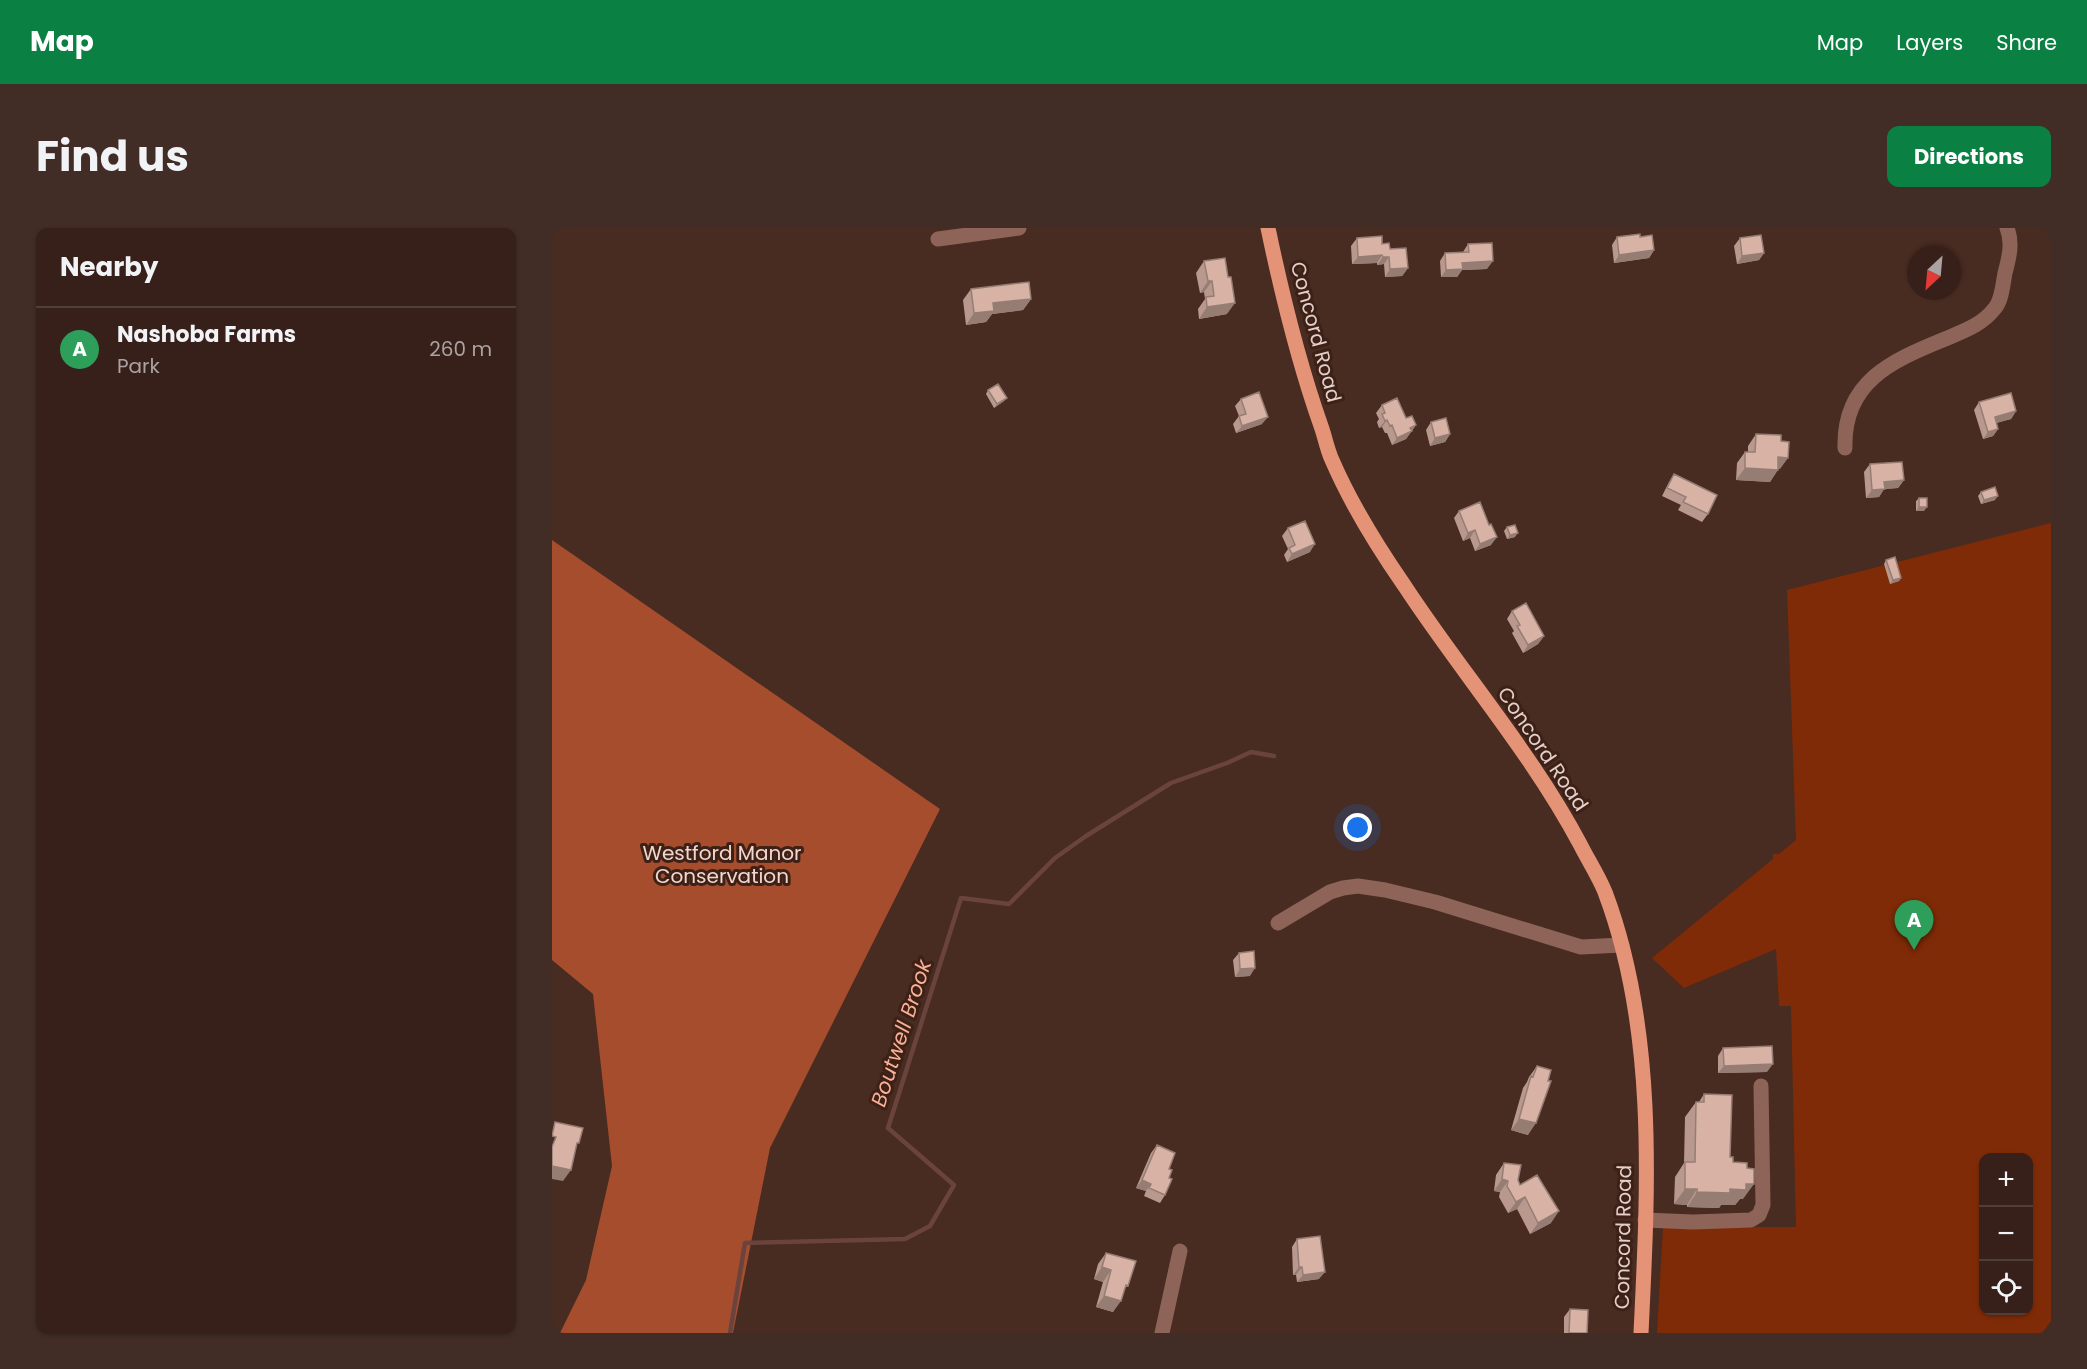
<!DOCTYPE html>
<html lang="en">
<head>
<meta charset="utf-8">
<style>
  :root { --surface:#362019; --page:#412d26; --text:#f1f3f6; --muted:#aaa3a2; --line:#503e38; --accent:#0b8043 }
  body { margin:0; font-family:Poppins,sans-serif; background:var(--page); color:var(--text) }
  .controls { position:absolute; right:18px; bottom:18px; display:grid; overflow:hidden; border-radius:12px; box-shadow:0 2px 4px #0004 }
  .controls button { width:54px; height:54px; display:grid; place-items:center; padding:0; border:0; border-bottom:2px solid var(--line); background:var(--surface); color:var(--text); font:30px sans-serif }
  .compass { position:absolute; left:1355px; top:18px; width:54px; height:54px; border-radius:50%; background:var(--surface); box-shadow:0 2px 4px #0004; rotate:206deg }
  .you { position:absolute; left:806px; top:600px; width:21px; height:21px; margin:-15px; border:4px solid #fff; border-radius:50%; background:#1a73e8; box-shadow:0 0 0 9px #1a73e833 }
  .badge { display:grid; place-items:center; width:39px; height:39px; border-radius:50%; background:var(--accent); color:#fff; font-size:20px; font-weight:700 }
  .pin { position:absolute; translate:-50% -50px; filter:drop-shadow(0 2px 3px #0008) }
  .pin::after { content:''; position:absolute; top:32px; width:21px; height:18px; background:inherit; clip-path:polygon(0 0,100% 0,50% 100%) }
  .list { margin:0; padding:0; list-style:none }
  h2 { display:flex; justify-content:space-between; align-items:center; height:78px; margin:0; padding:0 24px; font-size:26px }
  h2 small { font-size:20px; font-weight:400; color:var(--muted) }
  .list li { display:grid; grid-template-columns:39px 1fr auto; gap:18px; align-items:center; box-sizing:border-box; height:84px; padding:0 24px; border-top:2px solid var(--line) }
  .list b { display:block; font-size:22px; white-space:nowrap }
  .list p { margin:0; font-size:20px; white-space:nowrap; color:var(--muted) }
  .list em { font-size:20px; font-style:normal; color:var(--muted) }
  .icon { flex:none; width:33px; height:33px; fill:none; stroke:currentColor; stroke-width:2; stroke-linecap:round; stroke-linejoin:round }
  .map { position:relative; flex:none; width:1499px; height:1105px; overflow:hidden; border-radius:12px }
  header { display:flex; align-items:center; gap:36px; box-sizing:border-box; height:84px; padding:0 30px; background:var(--accent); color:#fff }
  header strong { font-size:28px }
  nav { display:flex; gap:33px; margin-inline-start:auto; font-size:21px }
  .intro { display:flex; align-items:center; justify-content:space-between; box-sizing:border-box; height:144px; padding:0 36px }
  h1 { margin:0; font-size:42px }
  .button { padding:15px 27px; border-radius:12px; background:var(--accent); color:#fff; font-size:21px; font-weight:700 }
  main { display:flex; gap:36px; padding:0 36px }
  aside { flex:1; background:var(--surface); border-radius:12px; box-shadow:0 2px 4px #0004 }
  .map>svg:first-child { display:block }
  .green { fill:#802b07; fill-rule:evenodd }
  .forest { fill:#a64d2d }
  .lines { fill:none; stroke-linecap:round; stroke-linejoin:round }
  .stream { stroke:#6a433d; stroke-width:4.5 }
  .minor { stroke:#8d6457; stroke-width:15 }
  .major { stroke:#e59377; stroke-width:15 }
  .wall { fill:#b9998e }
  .shaded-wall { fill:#967d74 }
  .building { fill:#d7b2a5; stroke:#967d74; stroke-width:1.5 }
  .labels { text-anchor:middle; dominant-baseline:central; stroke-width:6; stroke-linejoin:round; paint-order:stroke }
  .street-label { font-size:20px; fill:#e4d0ca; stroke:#3d2117 }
  .park-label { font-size:20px; fill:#f1d7ce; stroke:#3d2117 }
  .water-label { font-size:21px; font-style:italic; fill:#fab097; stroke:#3d2117 }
</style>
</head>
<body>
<header>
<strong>Map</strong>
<nav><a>Map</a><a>Layers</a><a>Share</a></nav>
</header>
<div class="intro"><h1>Find us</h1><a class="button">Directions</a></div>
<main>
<aside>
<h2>Nearby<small></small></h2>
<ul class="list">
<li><span class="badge" style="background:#2e9e5b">A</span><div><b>Nashoba Farms</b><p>Park</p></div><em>260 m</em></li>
</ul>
</aside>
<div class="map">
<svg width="1499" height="1105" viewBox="0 0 1499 1105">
  <rect width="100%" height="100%" fill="#482b21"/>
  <!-- green -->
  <path class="green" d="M1499 295V1093L1490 1105H1105L1111 999H1244L1239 778H1227L1224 721 1132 760 1100 730 1221 631V626H1227L1244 612 1235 362ZM1432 930H1476V1082H1432Z"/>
  <!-- forest -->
  <path class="forest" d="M0 312 388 581 218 920 181 1105H8L34 1052 60 938 41 766 0 732Z"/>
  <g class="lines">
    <!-- stream -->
    <path class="stream" d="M178 1105 193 1015 353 1011 378 998 402 957 336 900 409 670 457 676 503 630 534 608 619 555 675 535 699 524 722 528"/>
    <!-- minor -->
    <path class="minor" d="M386 11 467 0
      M1293 220C1291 154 1339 133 1393 111 1412 103 1430 97 1443 80 1450 72 1451 55 1453 45 1457 30 1461 15 1455 0
      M726 695 778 664 791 660 806 658 833 662 883 674 1029 719 1070 717
      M1093 992 1141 994 1199 992 1207 987 1211 977 1209 858
      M610 1105 628 1023"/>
    <!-- major -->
    <path class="major" d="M716 0C730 67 746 133 769 198 773 209 775 221 780 232 799 276 825 318 852 357 909 444 979 524 1028 616 1036 632 1046 647 1053 664 1105 802 1096 960 1089 1105"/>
  </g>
  <!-- wall -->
  <path class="wall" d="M1065 9H1088L1102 22 1097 30 1062 35 1060 17Z
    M805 10 830 16 838 21 856 40 850 48 833 49 832 36 825 37V35L800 36 799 18Z
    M1188 10 1212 25 1207 32 1185 36 1182 18Z
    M916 16 935 41 910 42 905 49H889L888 33 893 25 911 24Z
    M652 33 675 86 647 91 646 81 653 71 652 64 648 65 644 45Z
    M419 61 479 71 471 82 440 86 434 94 414 97 411 72Z
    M436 162 452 173 442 180 434 166Z
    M689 171 710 196 684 205 681 196 687 188 683 178Z
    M1427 174 1464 183 1459 191 1444 195 1446 201 1441 208 1431 211 1422 182Z
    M830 177 864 197 854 211 840 217 835 205H833L830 199 827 200 825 194 827 191 824 185Z
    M879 194 898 206 893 214 878 218 874 202Z
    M1204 206 1228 241H1226L1218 254 1184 252 1185 235 1193 224H1196V218Z
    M1318 236 1352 252 1346 260 1332 261 1327 269 1314 270 1312 244Z
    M1122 246 1156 286 1150 294 1126 282 1129 277 1110 268 1117 254Z
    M1429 264 1443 272 1429 276 1426 268Z
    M1367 270 1372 283H1364V273Z
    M907 283 937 297 939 317 923 323 918 310 911 313 902 290Z
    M955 299 963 309 955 311 952 303Z
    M736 300 758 324 735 334 732 327 736 321 730 308Z
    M1334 332 1349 350 1347 353 1338 356 1332 336Z
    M960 383 992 408 986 416 971 425 960 405 962 403 955 391Z
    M687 725 698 748 683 749 681 732Z
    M1171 820 1215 844 1166 845V828Z
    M985 838 976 907 959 902 971 860 975 854 977 849Z
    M1152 866 1178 929 1191 971H1188L1183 977H1169L1167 980 1135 979V977L1122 976 1123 949 1132 935 1133 889 1144 874H1147Z
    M605 917 617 941V950L613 967 608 975 592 968 594 963 584 960 599 925Z
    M952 935 966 952 968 957 999 995 978 1006 965 981 956 985 947 969 948 964 942 963 944 947Z
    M745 1011 767 1051 745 1054 744 1047H741L740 1019Z
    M554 1025 571 1065 561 1084 544 1079 551 1054 542 1051 546 1036Z
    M1018 1081 1035 1105H1012V1089Z"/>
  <!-- shaded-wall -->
  <path class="shaded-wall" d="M1102 22 1097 30 1062 35 1067 27Z
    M1212 25 1207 32 1185 36 1190 28Z
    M830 27 825 35 800 36 806 29Z
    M831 29H837L832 36 825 37Z
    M941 33 935 41 910 42 905 49H889L894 42 910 35Z
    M856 40 850 48 833 49 838 41Z
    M656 53H660L652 64 648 65Z
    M479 71 471 82 440 86 434 94 414 97 422 85 441 75Z
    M683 75 675 86 647 91 655 79Z
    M455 170 452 173 442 180 445 176Z
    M1464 183 1459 191 1437 197 1443 189Z
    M716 189 710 196 684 205 690 198Z
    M835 192 830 199 827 200 833 193Z
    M864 197 854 211 840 217 845 210 858 200Z
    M1446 201 1441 208 1431 211 1436 204Z
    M898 206 893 214 878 218 883 210Z
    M1226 229 1236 230 1228 241H1218Z
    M1193 240 1226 242 1218 254 1184 252Z
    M1352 252 1346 260 1332 261 1327 269 1314 270 1320 262 1332 254Z
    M1446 268 1443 272 1429 276 1432 272Z
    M1367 279H1375L1372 283H1364Z
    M923 302 918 310 911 313 916 305Z
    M966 305 963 309 955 311 958 307Z
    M945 309 939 317 923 323 928 316Z
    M763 316 758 324 735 334 740 326Z
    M1349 350 1347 353 1338 356 1341 352Z
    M992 408 986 416 971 425 976 417Z
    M703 740 698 748 683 749 688 741Z
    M1221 836 1215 844 1166 845 1172 838Z
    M967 891 984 895 976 907 959 902Z
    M0 938 19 942 11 953 0 951Z
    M950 951 956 953 948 964 942 963Z
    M590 952 599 956 594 963 584 960Z
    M1194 956H1202L1191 971H1188L1183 977H1169L1167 980 1135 979 1145 964Z
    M1133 961H1145L1135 977 1122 976Z
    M973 969 965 981 956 985 964 974Z
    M1007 983 999 995 978 1006 986 995Z
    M550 1039 559 1042 551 1054 542 1051Z
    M747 1039H750L744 1047H741Z
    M773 1044 767 1051 745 1054 751 1047Z
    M552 1068 569 1073 561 1084 544 1079Z"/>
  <!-- building -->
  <path class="building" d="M1088 6V9L1100 7 1102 22 1067 27 1065 9Z
    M1209 7 1212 25 1190 28 1188 10Z
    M830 8V16L837 15 838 21 854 20 856 40 838 41 837 29H831L830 27 806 29 805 10Z
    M940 15 941 33 910 35 911 41 894 42 893 25 917 24 916 16Z
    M673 30 676 49H679L683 75 655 79 654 69 662 68 660 53H656L652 33Z
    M477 54 479 71 441 75 442 83 422 85 419 61Z
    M446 156 455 170 445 176 436 162Z
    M707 164 716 189 690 198 687 188 694 186 689 171Z
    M1459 165 1464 183 1443 189 1446 201 1436 204 1427 174Z
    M845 170 854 190 860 188 864 197 858 200 860 203 845 210 840 197 838 198 835 192 833 193 830 186 833 185 830 177Z
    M894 190 898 206 883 210 879 194Z
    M1204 206 1229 207V213L1237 214 1236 230 1226 229V242L1193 240V224H1203Z
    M1350 234 1352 252 1332 254 1333 261 1320 262 1318 236Z
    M1122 246 1165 267 1156 286 1131 274 1134 269 1115 260Z
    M1443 259 1446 268 1432 272 1429 264Z
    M1367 270H1375V279H1367Z
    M928 274 937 297 939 296 945 309 928 316 923 302 916 305 907 283Z
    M753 293 763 316 740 326 737 320 743 317 736 300Z
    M963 297 966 305 958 307 955 299Z
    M1343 329 1349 350 1341 352 1334 332Z
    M974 375 992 408 976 417 965 398 968 397 960 383Z
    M702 723 703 740 688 741 687 725Z
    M1220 818 1221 836 1172 838 1171 820Z
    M985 838 999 842 996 853H999L984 895 967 891 979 848 981 849Z
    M1152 866 1180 867 1178 929H1181V934L1195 935V940L1202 941V956H1194V962L1178 961V965L1145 964V961H1133V934H1143L1144 874H1152Z
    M3 894 31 900 27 915H25L19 942 0 938V919L4 909 0 908Z
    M605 917 623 925 617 941 620 942 617 950 620 951 613 967 597 960 599 956 590 952Z
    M952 935 969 937 966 952 968 957 985 947 1007 983 986 995 973 969 964 974 955 958 956 953 950 951Z
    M768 1008 773 1044 751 1047 750 1039H747L745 1011Z
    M554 1025 584 1033 576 1058 574 1057 569 1073 552 1068 559 1042 550 1039Z
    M1018 1081 1036 1082 1035 1105H1017Z"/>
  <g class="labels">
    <!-- street labels -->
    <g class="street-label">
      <text transform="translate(764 104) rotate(75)">Concord Road</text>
      <text transform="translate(991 521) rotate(56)">Concord Road</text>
      <text transform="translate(1071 1009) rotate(-89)">Concord Road</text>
    </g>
    <!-- park labels -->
    <g class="park-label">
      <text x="170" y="625">Westford Manor<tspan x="170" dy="23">Conservation</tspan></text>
    </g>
    <!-- water labels -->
    <g class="water-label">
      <text transform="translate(349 805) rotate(-72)">Boutwell Brook</text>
    </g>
  </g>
</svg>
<div class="controls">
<button>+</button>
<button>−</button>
<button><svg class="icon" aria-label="locate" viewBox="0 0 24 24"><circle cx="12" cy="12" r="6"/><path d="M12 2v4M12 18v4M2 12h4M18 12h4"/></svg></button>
</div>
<svg class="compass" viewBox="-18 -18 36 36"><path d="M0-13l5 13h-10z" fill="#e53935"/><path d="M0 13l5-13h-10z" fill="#aaa3a2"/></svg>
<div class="you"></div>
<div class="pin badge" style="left:1362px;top:722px;background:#2e9e5b">A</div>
</div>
</main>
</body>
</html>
